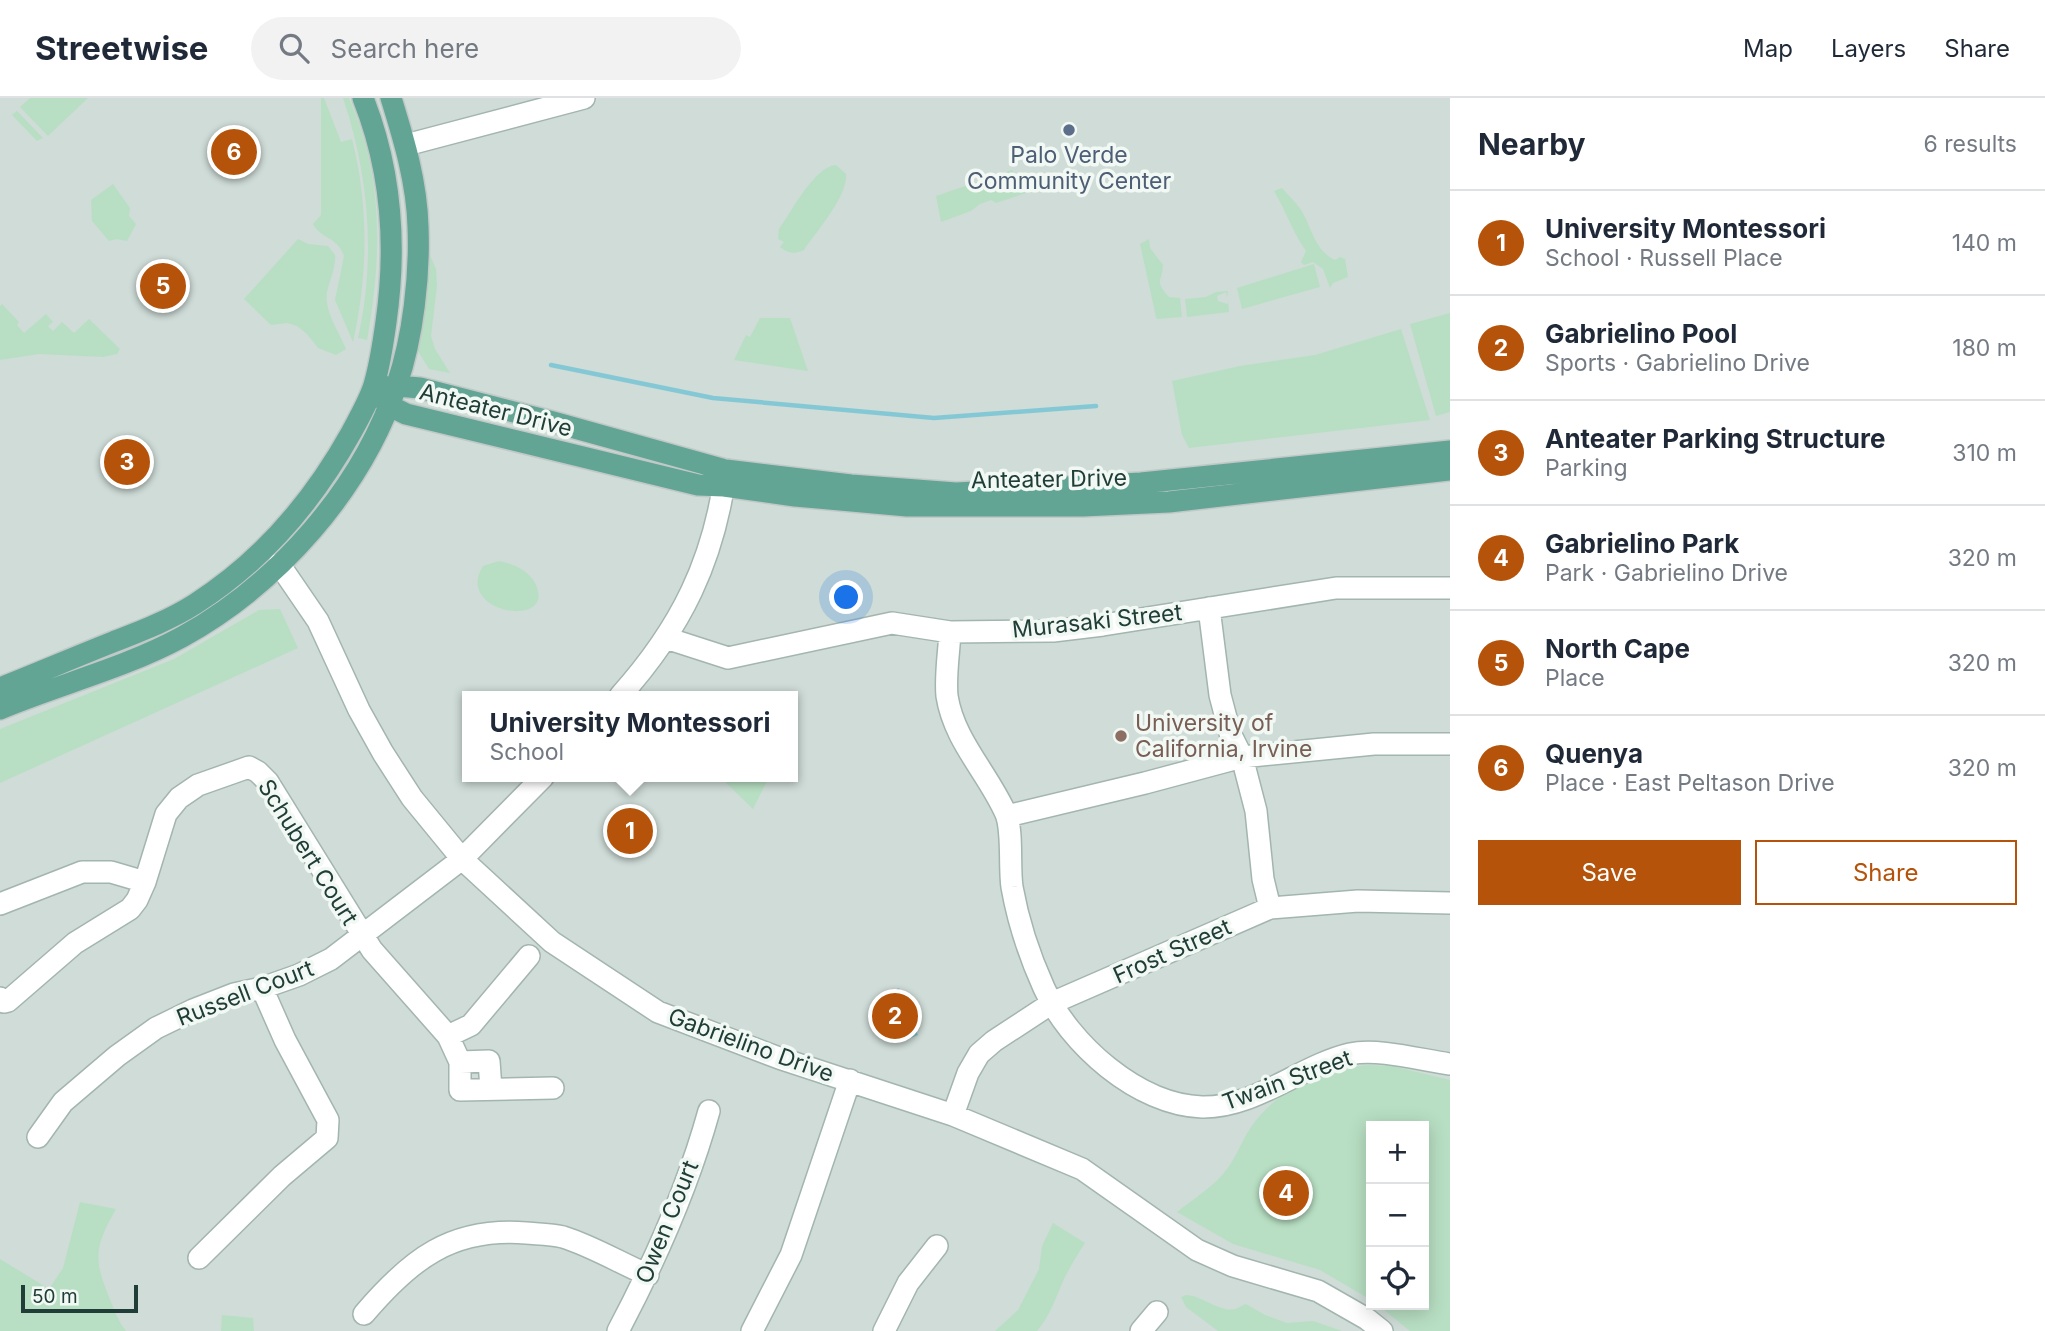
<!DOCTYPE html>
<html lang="en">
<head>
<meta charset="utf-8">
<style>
  :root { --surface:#fff; --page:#f2f2f3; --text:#1f2937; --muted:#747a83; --line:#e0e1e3; --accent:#b45309 }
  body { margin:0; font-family:Inter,sans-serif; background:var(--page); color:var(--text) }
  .controls { position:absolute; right:21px; bottom:21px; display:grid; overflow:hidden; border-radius:0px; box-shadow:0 4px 18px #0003 }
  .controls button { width:63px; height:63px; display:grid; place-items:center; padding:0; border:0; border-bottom:2px solid var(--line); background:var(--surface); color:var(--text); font:35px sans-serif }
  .scale { position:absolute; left:21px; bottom:18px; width:117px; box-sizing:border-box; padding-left:7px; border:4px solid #203e37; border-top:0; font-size:19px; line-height:24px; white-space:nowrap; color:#203e37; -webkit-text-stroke:5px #f2f9f5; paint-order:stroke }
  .you { position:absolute; left:847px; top:500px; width:24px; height:24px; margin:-18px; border:5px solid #fff; border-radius:50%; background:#1a73e8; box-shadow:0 0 0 10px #1a73e833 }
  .badge { display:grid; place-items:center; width:46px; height:46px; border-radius:50%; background:var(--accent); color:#fff; font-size:23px; font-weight:700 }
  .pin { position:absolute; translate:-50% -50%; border:4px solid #fff; box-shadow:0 2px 7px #0006 }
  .popup { position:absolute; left:462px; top:593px; width:336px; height:91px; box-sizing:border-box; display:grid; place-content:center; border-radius:0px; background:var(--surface); filter:drop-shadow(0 2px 5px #0005); font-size:23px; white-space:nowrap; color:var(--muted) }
  .popup b { font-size:26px; color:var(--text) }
  .popup::after { content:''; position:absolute; left:50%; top:100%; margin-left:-14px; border:14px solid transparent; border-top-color:var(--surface) }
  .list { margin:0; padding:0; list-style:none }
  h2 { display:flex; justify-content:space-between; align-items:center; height:91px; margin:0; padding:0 28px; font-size:30px }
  h2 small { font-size:23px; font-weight:400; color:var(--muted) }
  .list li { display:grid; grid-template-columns:46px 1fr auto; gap:21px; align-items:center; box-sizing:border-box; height:105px; padding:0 28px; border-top:2px solid var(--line) }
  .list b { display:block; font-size:26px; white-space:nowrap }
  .list p { margin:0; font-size:23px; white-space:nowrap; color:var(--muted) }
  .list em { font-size:23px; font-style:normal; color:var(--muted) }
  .actions { display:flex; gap:14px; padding:21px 28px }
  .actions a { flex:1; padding:16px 0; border:2px solid var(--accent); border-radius:0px; text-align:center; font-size:24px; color:var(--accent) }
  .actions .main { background:var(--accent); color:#fff }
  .icon { flex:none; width:38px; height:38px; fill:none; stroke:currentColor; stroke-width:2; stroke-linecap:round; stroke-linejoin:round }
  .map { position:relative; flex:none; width:1450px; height:1233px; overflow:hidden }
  header { display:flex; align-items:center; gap:42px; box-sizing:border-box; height:98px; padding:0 35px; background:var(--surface); border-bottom:2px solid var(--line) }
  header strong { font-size:33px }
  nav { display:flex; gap:38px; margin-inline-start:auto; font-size:24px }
  .search { width:490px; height:63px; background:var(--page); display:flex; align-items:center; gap:18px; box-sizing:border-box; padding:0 24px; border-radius:38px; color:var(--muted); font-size:26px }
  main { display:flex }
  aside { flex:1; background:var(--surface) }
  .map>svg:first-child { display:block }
  .built { fill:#cfdcd7; fill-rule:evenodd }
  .green { fill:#b8dfc3 }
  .water { fill:#85c8d5 }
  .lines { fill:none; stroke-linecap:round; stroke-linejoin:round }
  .stream { stroke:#85c8d5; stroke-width:4.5 }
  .minor-casing { stroke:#a3b5af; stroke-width:24 }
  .major-casing { stroke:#c1c9c7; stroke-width:24 }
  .minor { stroke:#fff; stroke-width:21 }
  .major { stroke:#63a595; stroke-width:21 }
  .service-dot { fill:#5c6f8a; stroke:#f2f9f5; stroke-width:2.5 }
  .education-dot { fill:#8d6e63; stroke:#f2f9f5; stroke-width:2.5 }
  .labels { text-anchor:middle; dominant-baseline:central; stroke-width:7; stroke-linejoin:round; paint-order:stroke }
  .service-label { font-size:23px; fill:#4e5e75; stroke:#f2f9f5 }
  .street-label { font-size:23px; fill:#203e37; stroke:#f2f9f5 }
  .education-label { font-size:23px; fill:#785e54; stroke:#f2f9f5; text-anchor:start }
</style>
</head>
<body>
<header>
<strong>Streetwise</strong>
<div class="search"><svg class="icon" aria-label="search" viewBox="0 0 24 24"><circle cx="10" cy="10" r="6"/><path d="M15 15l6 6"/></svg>Search here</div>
<nav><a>Map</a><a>Layers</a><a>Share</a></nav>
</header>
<main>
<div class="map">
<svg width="1450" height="1233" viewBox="0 0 1450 1233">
  <rect width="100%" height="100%" fill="#e1ede8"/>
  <!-- built -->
  <path class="built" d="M0 0H1450V1233H0ZM467 598H793V679H467ZM1371 1028H1424V1207H1371Z"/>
  <!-- green -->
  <path class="green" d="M30 0H88L48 38 20 9Z
    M321 0H324L341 44 352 41C369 108 368 177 353 244L335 202 344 158C337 138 322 142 313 126L321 117Z
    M343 0H349C384 80 382 158 367 242L358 240C376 160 369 77 343 0Z
    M17 13 43 40 37 43 12 17Z
    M836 67 846 76C848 98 817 133 804 152 795 156 788 156 780 149L784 144 778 141 779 131C792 113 814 69 836 67Z
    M1012 72 1026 95 996 105 991 102 980 106 971 113 941 124 936 98Z
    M113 86 130 110 129 118 136 126 127 143 117 141 109 143 92 123 91 102Z
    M1282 90C1289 98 1299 107 1304 117 1313 135 1316 153 1335 162L1340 159 1345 161 1348 179 1333 185 1330 190 1323 171 1313 164 1304 167 1301 164 1306 153C1293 135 1286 113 1274 93Z
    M298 141 308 146 328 148 335 157C336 170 330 181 327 194 324 213 339 234 346 251L336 257 318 250 307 236 297 228 287 225 271 227 244 201Z
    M1149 141 1150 150 1163 167C1162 185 1154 182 1169 199L1180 200 1182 219 1157 221 1156 219 1140 146Z
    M429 155 436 171 437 188 431 238 435 251 450 275 429 271 416 250Z
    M1314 166 1320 189 1242 211 1237 190Z
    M1228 193 1227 199 1226 194 1217 198 1218 203 1228 206V202L1229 214 1187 219 1185 201 1206 199 1216 194Z
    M2 206 19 224 17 227 24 235 46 216 53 224 48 228 53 233 62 224 74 235 89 221 120 251 117 256 103 259 39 256 0 262V208Z
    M1450 215V314L1436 318 1410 226Z
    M760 220H790L808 273 734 262 746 237 750 239Z
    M1401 231 1430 322 1189 350 1182 337 1172 283 1240 268 1315 257Z
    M499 463C513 466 528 472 535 485 559 532 453 516 483 468Z
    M280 511 298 550 0 685V631L174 561 259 512Z
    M720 679H769L753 711Z
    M1367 967 1392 968 1450 982V1233H1410L1378 1207H1424V1028H1371V1202L1320 1172 1233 1146 1177 1114C1192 1102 1211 1090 1223 1076 1235 1063 1241 1044 1251 1029 1278 990 1321 973 1367 967Z
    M80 1104 116 1111C95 1148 93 1160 109 1199 114 1211 118 1223 126 1233H0V1161L49 1191 63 1170Z
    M1053 1125 1085 1145C1078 1156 1071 1167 1065 1179 1056 1198 1051 1217 1037 1233H995L1018 1212 1039 1171 1042 1148Z
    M1186 1197C1201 1197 1220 1215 1236 1211 1240 1209 1242 1207 1246 1206L1265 1217 1287 1225 1313 1223 1342 1233H1218L1186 1209 1181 1199Z
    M222 1217 253 1220 254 1233H221Z"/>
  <!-- water -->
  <path class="water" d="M899 890 918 937 899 945 894 933 883 930 879 920 884 910 879 899Z"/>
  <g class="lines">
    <!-- stream -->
    <path class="stream" d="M551 267 713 300 934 320 1096 308"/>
    <!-- minor casing -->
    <g class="minor-casing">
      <path id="minor" d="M406 47 584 0
        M279 466 318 523 359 612 383 655 412 700 462 761 552 844 658 914 779 960 953 1017 1082 1071 1197 1152 1233 1168 1318 1193 1367 1221 1382 1233
        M1209 510 1220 597 1230 635 1242 659 1256 713 1263 781 1270 810
        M950 534C949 554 945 578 947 598 954 643 988 675 1006 716 1013 733 1009 769 1012 789 1018 823 1030 859 1044 890 1069 946 1138 1007 1202 1009 1255 1010 1300 968 1350 956 1378 950 1421 962 1450 966
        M666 540 728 560 892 525 950 534 1053 533 1103 527 1336 490H1450
        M620 598C681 530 714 463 726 372
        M1007 718 1145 685 1242 659 1374 646H1450
        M0 806 82 774H111L145 784
        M0 900 4 904 8 903 75 845 130 811 137 802 145 784 166 716 179 700 198 687 249 669 258 674 268 684 372 852 448 938 460 964V992L553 990
        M448 938 471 927 529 858
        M460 964 489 963 491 991
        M953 1017 968 975 979 956 994 943 1052 905 1270 810 1358 803 1450 805
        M38 1039 63 1004 117 958 156 930 193 912 234 896 262 890 299 877 331 861 462 761 543 679
        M199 1160 282 1078 327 1040 328 1022 285 942 262 890
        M364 1216C410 1162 451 1129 526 1135 538 1136 552 1136 563 1139 592 1148 620 1165 648 1177
        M618 1233C655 1163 688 1089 709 1013
        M752 1233 791 1157 850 982
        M884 1233 908 1185 937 1148
        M1141 1233 1157 1214"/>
    </g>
    <!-- major casing -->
    <g class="major-casing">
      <path id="major" d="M373 290 388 307 406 316 698 387 724 388 795 398 907 408H1083L1169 404 1450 372
        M373 290 397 288 420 290 553 324 726 372 851 387 956 395 1141 385 1450 353
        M0 590C38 575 75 559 113 544 141 533 170 522 195 506 261 464 313 403 351 335 359 320 369 303 374 287 380 266 383 246 386 224 397 147 392 73 363 0
        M0 611C60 586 125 570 182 539 278 486 362 391 397 286 413 239 420 178 418 129 417 85 404 42 391 0"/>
    </g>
    <!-- minor -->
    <use href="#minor" class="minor"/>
    <!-- major -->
    <use href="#major" class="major"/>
  </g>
  <!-- markers -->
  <circle class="service-dot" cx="1069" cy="32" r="7"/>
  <circle class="education-dot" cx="1121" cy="638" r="7"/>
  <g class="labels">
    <!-- service labels -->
    <g class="service-label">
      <text x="1069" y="57">Palo Verde<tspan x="1069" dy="26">Community Center</tspan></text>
    </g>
    <!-- street labels -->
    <g class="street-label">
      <text transform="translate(496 312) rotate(14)">Anteater Drive</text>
      <text transform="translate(1049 381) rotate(-1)">Anteater Drive</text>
      <text transform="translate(1097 523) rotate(-6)">Murasaki Street</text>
      <text transform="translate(308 754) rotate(58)">Schubert Court</text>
      <text transform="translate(1172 853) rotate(-24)">Frost Street</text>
      <text transform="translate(245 895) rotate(-21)">Russell Court</text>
      <text transform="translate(751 947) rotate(20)">Gabrielino Drive</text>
      <text transform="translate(1287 982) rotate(-20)">Twain Street</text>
      <text transform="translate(667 1124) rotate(-68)">Owen Court</text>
    </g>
    <!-- education labels -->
    <g class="education-label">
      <text x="1135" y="625">University of<tspan x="1135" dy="26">California, Irvine</tspan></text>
    </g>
  </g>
</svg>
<div class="controls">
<button>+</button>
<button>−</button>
<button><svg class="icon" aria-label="locate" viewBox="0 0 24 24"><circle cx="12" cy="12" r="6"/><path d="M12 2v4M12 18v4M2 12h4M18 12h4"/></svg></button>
</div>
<div class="scale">50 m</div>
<div class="you"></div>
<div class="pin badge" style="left:630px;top:733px">1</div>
<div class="popup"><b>University Montessori</b>School</div>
<div class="pin badge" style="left:895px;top:918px">2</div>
<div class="pin badge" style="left:127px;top:364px">3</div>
<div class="pin badge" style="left:1286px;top:1095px">4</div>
<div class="pin badge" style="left:163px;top:188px">5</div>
<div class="pin badge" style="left:234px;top:54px">6</div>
</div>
<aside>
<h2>Nearby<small>6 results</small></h2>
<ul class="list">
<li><span class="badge">1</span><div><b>University Montessori</b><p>School · Russell Place</p></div><em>140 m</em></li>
<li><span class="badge">2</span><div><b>Gabrielino Pool</b><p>Sports · Gabrielino Drive</p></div><em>180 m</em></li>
<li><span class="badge">3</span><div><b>Anteater Parking Structure</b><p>Parking</p></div><em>310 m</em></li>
<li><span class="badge">4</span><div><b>Gabrielino Park</b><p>Park · Gabrielino Drive</p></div><em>320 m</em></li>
<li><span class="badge">5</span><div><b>North Cape</b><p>Place</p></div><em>320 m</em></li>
<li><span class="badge">6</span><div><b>Quenya</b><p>Place · East Peltason Drive</p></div><em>320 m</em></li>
</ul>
<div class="actions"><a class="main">Save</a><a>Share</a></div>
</aside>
</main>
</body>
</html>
